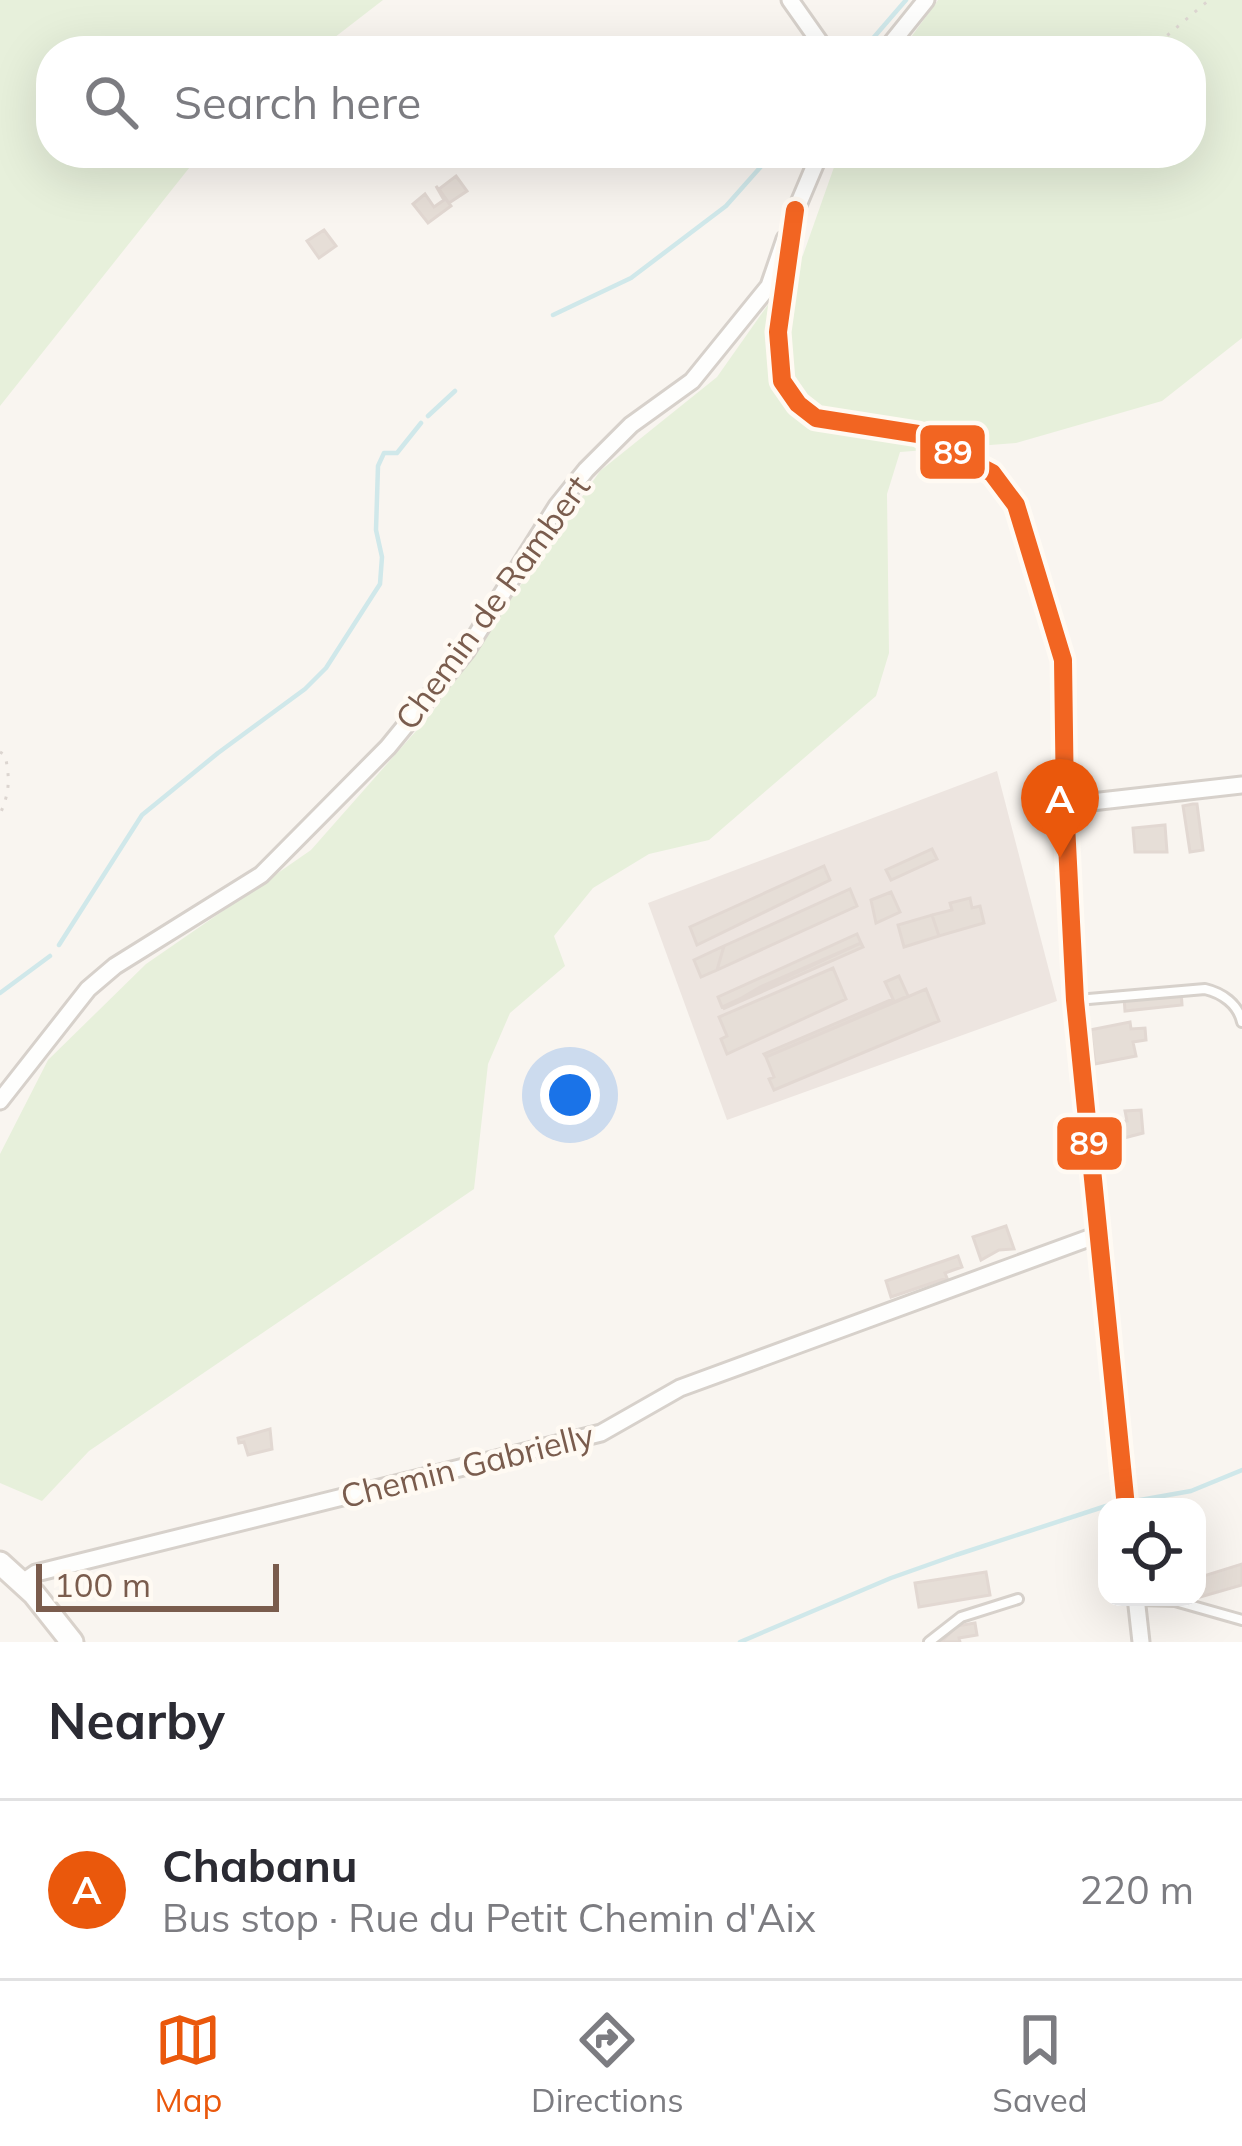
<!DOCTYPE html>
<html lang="en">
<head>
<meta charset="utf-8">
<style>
  :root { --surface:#fff; --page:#f2f2f3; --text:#2b2b33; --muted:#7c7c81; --line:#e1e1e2; --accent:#ea580c }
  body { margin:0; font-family:Mulish,sans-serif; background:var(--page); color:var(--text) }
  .controls { position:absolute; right:36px; bottom:36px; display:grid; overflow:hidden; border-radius:24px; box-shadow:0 12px 48px #0002 }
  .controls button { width:108px; height:108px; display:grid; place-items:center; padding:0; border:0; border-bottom:3px solid var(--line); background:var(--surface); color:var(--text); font:60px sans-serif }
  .scale { position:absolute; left:36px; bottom:30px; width:243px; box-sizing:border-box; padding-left:12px; border:6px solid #7a5c4d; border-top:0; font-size:33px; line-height:42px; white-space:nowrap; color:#7a5c4d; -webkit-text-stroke:9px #fffaf3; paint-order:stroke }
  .you { position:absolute; left:570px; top:1095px; width:42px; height:42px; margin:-30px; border:9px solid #fff; border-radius:50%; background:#1a73e8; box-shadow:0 0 0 18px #1a73e833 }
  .badge { display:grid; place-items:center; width:78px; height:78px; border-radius:50%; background:var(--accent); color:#fff; font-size:39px; font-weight:700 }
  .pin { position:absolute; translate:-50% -99px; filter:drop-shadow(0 3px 6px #0008) }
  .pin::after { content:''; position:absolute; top:63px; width:42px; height:36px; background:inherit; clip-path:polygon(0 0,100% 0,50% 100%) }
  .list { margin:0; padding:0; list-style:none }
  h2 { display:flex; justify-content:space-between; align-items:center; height:156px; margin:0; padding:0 48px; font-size:51px }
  h2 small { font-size:39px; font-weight:400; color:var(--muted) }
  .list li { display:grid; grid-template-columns:78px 1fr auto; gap:36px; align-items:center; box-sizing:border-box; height:180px; padding:0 48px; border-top:3px solid var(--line) }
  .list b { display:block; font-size:45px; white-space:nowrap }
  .list p { margin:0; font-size:39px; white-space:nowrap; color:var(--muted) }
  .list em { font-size:39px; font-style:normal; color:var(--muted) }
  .icon { flex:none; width:66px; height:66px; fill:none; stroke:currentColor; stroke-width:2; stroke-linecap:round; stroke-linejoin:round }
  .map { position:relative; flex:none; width:1242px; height:1642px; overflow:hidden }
  .search { position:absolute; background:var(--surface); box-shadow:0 12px 48px #0002; left:36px; right:36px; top:36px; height:132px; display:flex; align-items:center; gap:30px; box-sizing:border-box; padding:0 42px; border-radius:48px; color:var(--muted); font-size:45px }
  .sheet { height:336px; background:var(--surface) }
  nav { display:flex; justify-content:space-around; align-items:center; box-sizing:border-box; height:168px; border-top:3px solid var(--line); background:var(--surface); font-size:33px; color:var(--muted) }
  nav a { display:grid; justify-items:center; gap:6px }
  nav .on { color:var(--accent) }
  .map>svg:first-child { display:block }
  .industrial { fill:#ede5e0 }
  .green { fill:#e7f0db }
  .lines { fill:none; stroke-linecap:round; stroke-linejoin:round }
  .stream { stroke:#d0e8ea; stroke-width:4.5 }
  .building { fill:#e6ded7; stroke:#e2d8d2; stroke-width:3 }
  .service-casing { stroke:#d7d1cb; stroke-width:14 }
  .minor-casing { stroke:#d7d1cb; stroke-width:21 }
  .secondary-casing { stroke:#d9d2cb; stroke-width:27 }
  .path { stroke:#dcd5d0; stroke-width:3; stroke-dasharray:3 9; stroke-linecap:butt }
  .service { stroke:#fefefd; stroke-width:8 }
  .minor { stroke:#fefefd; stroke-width:15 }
  .secondary { stroke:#fefefd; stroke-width:21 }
  .bus-1-casing { stroke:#fffaf3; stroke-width:27 }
  .bus-1 { stroke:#f26522; stroke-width:18 }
  .labels { text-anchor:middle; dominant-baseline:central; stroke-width:9; stroke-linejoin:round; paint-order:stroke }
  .street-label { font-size:33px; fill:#7a5c4d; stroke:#fffaf3 }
  .line-badge { stroke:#fffaf3; stroke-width:4.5 }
  .badge-label { font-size:33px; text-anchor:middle; font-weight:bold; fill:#fff }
</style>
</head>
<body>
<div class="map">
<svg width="1242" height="1642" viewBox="0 0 1242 1642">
  <rect width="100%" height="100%" fill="#f9f5f0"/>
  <!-- industrial -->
  <path class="industrial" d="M997 771 1057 1001 727 1120 648 903Z"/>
  <!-- green -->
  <path class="green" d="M0 0H383L317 51H51V153H201L0 406Z
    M938 0H1242V338L1162 401 1016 443 900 452 887 494 889 653 876 696 709 840 649 854 593 888 554 936 565 966 510 1013 488 1064 474 1189 89 1451 42 1501 0 1483V1154L48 1060 146 964 311 850 431 714 600 471 717 377 803 255 839 153H1191V51H901Z"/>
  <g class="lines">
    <!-- stream -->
    <path class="stream" d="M862 51 906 0
      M553 315 631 278 726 206 773 153
      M428 416 455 391
      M59 945 142 815 218 753 305 689 326 668 380 584 382 557 376 530 378 466 384 453H397L421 423
      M0 993 50 956
      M740 1642 891 1578 956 1555 1106 1506 1191 1491 1242 1470"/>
  </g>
  <!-- building -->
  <path class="building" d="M456 176 467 191 449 203 439 189Z
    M436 186 451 206 428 223 413 204 425 194 434 207 444 200Z
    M324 230 336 246 319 258 307 241Z
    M1193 804H1197L1203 850 1190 852 1183 806Z
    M1165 825 1167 852H1135L1133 828Z
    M932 849 937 859 891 880 886 870Z
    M824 866 830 880 697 945 690 927Z
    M850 889 857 906 717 970 724 946Z
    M891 892 900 912 876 923 871 900Z
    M970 898 972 908 980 906 984 923 939 936 932 915 952 910 950 903Z
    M932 915 939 936 904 947 898 925Z
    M857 934 861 943 722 1007 718 997Z
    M861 943 863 947 723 1009 760 987Z
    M724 946 717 970 701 977 694 960Z
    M833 968 846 999 727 1054 721 1039 727 1036 719 1017Z
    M899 976 908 996 766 1057 764 1054 893 999 885 982Z
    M926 989 939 1021 774 1090 769 1079 774 1077 766 1057Z
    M1181 990 1182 1005 1125 1011 1124 997Z
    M1130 1022 1131 1029 1145 1028 1146 1040 1133 1042 1136 1056 1095 1064 1090 1030Z
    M1141 1110 1143 1133 1116 1140 1114 1123 1127 1121 1125 1111Z
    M1006 1226 1014 1249 999 1250 981 1260 973 1237Z
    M958 1256 962 1267 945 1273 947 1278 891 1297 886 1281Z
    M270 1429 272 1449 248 1455 244 1442 239 1443 238 1438Z
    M1242 1564V1585L1190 1600 1189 1597H1197V1578Z
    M986 1572 990 1595 919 1607 915 1583Z
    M975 1623 977 1635 959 1638 960 1642H941L957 1626Z"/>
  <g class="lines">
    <!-- service casing -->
    <g class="service-casing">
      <path id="service" d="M1077 1000 1205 989C1222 993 1238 1004 1242 1022
        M1138 1600 1175 1601 1242 1620
        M929 1642 961 1617 1018 1599"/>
    </g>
    <!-- minor casing -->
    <g class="minor-casing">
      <path id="minor" d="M790 0 826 51
        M885 51 926 0
        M795 210 778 332 782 381 798 404 816 418 918 434 992 473 1016 505 1063 660 1065 805 1075 1000 1126 1507
        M793 217 820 153
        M1065 805 1242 785
        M0 1101 88 989 115 966 261 875 388 747 467 650 557 506 586 470 631 425 692 381 769 286 785 239
        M23 1582 36 1573 601 1433 680 1388 1100 1234
        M1136 1597 1141 1642"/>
    </g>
    <!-- secondary casing -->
    <g class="secondary-casing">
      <path id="secondary" d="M0 1563 34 1594 72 1642"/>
    </g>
    <!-- path -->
    <path class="path" d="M1149 51 1209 0
      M0 752 5 755C10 778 10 792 0 814"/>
    <!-- service -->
    <use href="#service" class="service"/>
    <!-- minor -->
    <use href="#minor" class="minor"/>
    <!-- secondary -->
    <use href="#secondary" class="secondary"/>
    <!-- bus-1 casing -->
    <g class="bus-1-casing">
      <path id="bus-1" d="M795 210 778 332 782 381 798 404 816 418 918 434 992 473 1016 505 1063 660 1065 805 1075 1000 1126 1507"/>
    </g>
    <!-- bus-1 -->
    <use href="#bus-1" class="bus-1"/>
  </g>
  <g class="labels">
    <!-- street labels -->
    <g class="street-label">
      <text transform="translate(492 602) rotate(-54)">Chemin de Rambert</text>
      <text transform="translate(467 1465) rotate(-14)">Chemin Gabrielly</text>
    </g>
  </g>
  <g class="line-badge">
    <rect x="918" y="423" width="69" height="58" rx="12" fill="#f26522"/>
    <rect x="1055" y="1115" width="69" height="57" rx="12" fill="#f26522"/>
  </g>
  <g class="badge-label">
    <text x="953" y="464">89</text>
    <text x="1089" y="1155">89</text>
  </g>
</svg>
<div class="controls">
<button><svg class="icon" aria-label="locate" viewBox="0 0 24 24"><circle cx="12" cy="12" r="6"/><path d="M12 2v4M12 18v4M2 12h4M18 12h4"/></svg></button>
</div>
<div class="scale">100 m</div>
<div class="you"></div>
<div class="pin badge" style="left:1060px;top:858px">A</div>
<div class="search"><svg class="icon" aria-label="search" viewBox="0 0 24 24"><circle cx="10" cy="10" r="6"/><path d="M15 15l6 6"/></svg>Search here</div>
</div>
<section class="sheet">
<h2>Nearby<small></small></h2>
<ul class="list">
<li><span class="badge">A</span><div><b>Chabanu</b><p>Bus stop · Rue du Petit Chemin d'Aix</p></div><em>220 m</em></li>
</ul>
</section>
<nav>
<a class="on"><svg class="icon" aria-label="map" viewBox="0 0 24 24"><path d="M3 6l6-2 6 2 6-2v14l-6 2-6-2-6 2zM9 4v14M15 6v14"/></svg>Map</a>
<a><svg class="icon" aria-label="directions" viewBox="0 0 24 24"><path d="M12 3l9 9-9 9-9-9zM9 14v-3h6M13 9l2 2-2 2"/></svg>Directions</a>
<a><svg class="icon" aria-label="saved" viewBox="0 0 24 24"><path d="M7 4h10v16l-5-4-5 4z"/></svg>Saved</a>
</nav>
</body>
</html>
